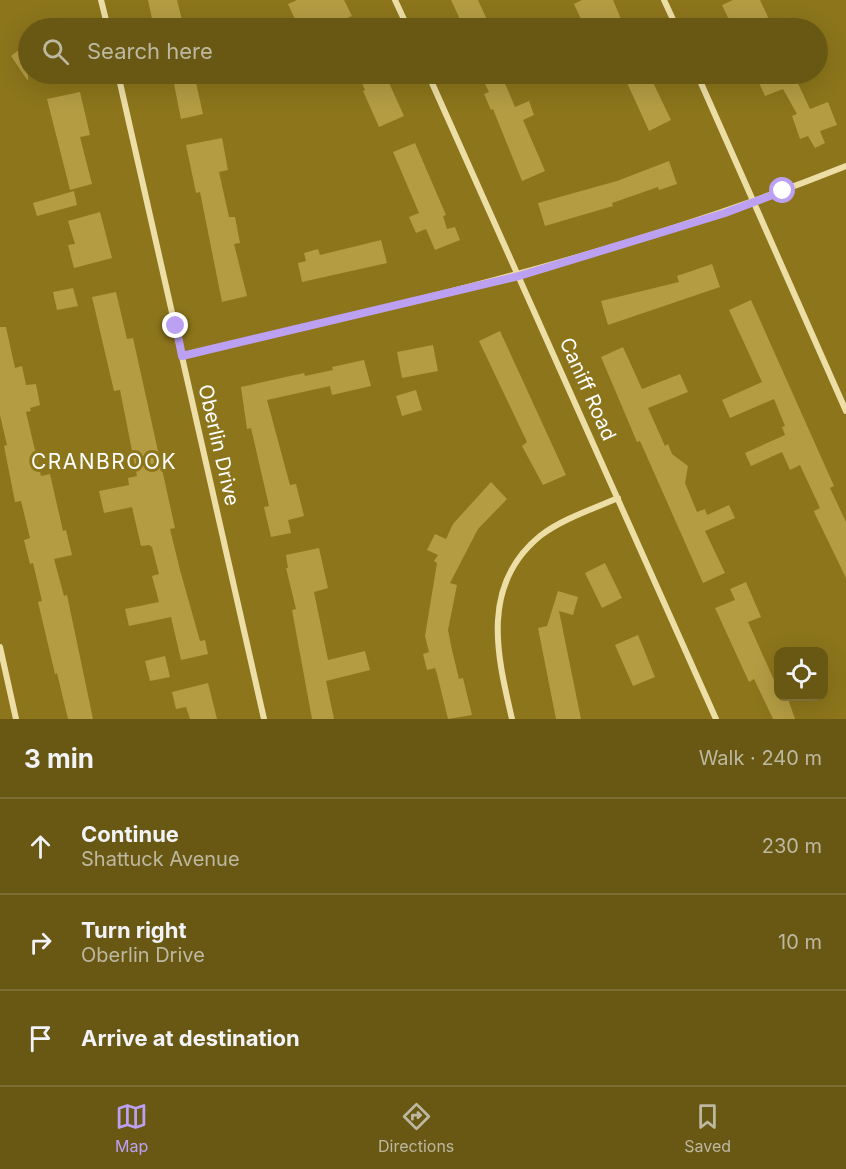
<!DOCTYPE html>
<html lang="en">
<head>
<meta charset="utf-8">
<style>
  :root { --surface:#695814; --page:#716122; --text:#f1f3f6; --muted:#bdb8a0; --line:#7c6e34; --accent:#bca0f2 }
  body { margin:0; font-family:Inter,sans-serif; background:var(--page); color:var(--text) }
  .controls { position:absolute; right:18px; bottom:18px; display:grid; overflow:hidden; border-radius:12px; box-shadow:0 6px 24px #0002 }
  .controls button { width:54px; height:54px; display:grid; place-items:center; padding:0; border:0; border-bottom:2px solid var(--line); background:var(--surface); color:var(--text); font:30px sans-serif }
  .stop { position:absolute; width:18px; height:18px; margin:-14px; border:4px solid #bca0f2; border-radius:50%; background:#fff }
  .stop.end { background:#bca0f2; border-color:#fff; box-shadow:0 2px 6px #0008 }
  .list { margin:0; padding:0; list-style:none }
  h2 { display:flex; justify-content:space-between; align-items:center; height:78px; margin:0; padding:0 24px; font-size:26px }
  h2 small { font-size:20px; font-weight:400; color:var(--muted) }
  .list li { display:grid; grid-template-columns:39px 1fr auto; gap:18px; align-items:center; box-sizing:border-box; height:96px; padding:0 24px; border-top:2px solid var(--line) }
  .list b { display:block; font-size:22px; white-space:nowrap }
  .list p { margin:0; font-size:20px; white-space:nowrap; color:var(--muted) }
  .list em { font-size:20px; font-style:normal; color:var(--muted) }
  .icon { flex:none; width:33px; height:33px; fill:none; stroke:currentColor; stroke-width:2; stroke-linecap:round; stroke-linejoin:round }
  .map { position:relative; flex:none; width:846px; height:719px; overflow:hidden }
  .search { position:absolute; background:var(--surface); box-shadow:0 6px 24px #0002; left:18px; right:18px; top:18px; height:66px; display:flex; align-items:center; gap:15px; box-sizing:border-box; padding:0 21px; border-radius:33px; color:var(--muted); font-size:22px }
  .sheet { height:366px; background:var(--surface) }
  nav { display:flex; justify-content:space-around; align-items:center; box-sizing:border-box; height:84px; border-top:2px solid var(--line); background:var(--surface); font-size:16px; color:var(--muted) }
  nav a { display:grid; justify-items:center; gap:3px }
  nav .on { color:var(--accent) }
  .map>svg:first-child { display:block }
  .building { fill:#b49c43 }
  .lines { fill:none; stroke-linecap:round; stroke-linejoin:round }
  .minor { stroke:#eddea6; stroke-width:6 }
  .route { stroke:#bca0f2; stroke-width:8 }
  .labels { text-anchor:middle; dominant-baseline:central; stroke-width:6; stroke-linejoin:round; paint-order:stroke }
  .street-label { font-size:20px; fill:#fff; stroke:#8c751b }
  .neighbourhood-label { font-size:21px; letter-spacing:1.5px; fill:#fff; stroke:#8c751b }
</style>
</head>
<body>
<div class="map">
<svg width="846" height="719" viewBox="0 0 846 719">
  <rect width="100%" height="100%" fill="#8c751b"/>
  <!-- building -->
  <path class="building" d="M148 0H177L184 28H154Z
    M297 0H344L352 16 325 28H299L288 4Z
    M451 0H478L489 24 478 28H464Z
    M582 0H613L621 19 618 20 622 28H585L574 4Z
    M733 0H760L773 28H733L722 5Z
    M28 43V81L11 56Z
    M172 74H194L203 114 181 119Z
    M358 74H385L404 116 379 127 363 91 365 90Z
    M480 74H501L515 107 529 101 534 115 523 120 545 171 522 181 493 109 491 110 484 94 489 92Z
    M623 74H649L671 120 649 131Z
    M755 74H781L784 79 794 75 810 109 828 102 837 125 820 131 825 143 815 148 808 136 800 139 792 116 797 114 783 89 765 96Z
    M80 92 90 135 80 137 92 184 70 190 47 99Z
    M222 138 228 170 219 172 229 217H235L240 243 234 244 247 296 222 302 200 192 196 193 186 145Z
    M415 143 446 215 443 216 447 229 455 227 460 240 435 250 426 229 416 233 409 217 419 213 393 152Z
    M669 161 677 184 659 190 658 187 612 203 613 206 545 226 538 203 617 181Z
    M74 191 77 205 37 216 33 203Z
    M100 212 112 258 74 268 68 245 75 244 68 221Z
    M381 240 387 263 302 282 298 263 306 261 304 253 318 249 320 255Z
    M712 264 720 287 608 325 601 301 679 282 677 276Z
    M73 288 78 306 57 310 53 292Z
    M116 292 127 339 133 338 175 528 170 529 180 570 200 641 205 640 208 654 181 660 171 617 129 626 125 609 159 602 152 576 159 574 152 547 149 545 141 546 132 507 104 513 99 491 129 485 128 478 137 476 120 390 114 391 92 297Z
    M751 300 834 486 830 488 846 522V578L815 514 814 511 820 508 800 465 790 470 782 452 751 466 745 453 785 435 782 427 785 426 774 399 730 418 722 400 762 382 729 310Z
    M0 327H6L15 368 22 366 26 385 36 384 40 405 30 408 31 411 26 412 41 476 50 474 63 531 66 530 72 555 54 559 64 596 67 595 93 719H68L57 673 55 674 38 602 42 601 33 563 30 564 24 540 30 538 21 501 15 502 4 446 7 445 0 415Z
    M500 331 566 475 543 485 522 446 527 442 479 341Z
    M433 345 438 371 402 378 397 352Z
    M623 347 642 389 680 374 688 392 648 408 665 446 668 444 672 454 688 466 685 483 697 512 705 509 707 515 729 505 735 518 705 531 725 573 703 583 640 441 637 442 601 357Z
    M364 360 371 386 332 395 330 386 267 400 290 485 296 484 304 516 288 520 291 533 271 537 264 507 269 506 251 428 247 429 241 387 304 373 305 376 333 370 332 367Z
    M416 390 422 410 402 416 396 396Z
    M491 482 507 499 478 529 450 583 457 585 448 630 452 650 459 679 463 678 472 715 448 719 437 674 435 668 427 670 423 654 429 652 425 636 437 563 434 561 438 555 427 550 435 534 446 539 453 524Z
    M319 548 328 588 314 592 328 660 365 651 370 670 326 681 334 719H312L292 610 296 609 286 568H288L286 555Z
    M605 563 622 598 602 608 585 573Z
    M746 582 761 617 748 622 778 689V696H787L795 719H773L754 679 749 682 715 608 735 600 730 589Z
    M558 591 578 597 573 615 559 611 581 719H556L538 628 547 626Z
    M638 635 655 677 633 686 615 645Z
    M165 656 170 677 150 681 145 661Z
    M208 683 217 719H190L186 707 176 709 172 692Z"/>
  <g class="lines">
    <!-- minor -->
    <path class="minor" d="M101 0 108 28
      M395 0 408 28
      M664 0 677 28
      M118 74 264 719
      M428 74 716 719
      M697 74 846 411
      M182 356C409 303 629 253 846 166
      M0 647 16 719
      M512 719C497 655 480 585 540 536 562 519 593 509 618 498"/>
  </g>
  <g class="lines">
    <!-- route -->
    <path class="route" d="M176 326 182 356 519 276 725 213 783 191"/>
  </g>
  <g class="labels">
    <!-- street labels -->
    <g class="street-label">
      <text transform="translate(588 389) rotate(66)">Caniff Road</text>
      <text transform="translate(219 445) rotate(77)">Oberlin Drive</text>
    </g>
    <!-- neighbourhood labels -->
    <g class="neighbourhood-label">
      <text x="104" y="461">CRANBROOK</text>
    </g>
  </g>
</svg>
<div class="controls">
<button><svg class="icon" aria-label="locate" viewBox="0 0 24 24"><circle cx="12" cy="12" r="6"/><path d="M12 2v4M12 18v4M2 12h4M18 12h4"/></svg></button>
</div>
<div class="stop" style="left:783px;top:191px"></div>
<div class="stop end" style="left:176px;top:326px"></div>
<div class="search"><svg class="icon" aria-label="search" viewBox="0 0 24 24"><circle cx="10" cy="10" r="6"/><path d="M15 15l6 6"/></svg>Search here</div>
</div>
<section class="sheet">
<h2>3 min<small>Walk · 240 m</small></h2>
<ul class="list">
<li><svg class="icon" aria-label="ahead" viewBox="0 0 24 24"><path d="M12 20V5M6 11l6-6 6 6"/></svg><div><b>Continue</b><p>Shattuck Avenue</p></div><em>230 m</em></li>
<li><svg class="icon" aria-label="right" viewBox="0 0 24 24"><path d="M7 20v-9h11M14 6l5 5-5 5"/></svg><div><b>Turn right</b><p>Oberlin Drive</p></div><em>10 m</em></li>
<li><svg class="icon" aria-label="arrive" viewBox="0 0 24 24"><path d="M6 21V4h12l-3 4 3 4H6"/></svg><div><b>Arrive at destination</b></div></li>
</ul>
</section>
<nav>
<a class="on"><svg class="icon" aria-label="map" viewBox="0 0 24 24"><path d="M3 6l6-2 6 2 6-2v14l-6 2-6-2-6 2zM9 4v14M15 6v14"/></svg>Map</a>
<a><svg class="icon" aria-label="directions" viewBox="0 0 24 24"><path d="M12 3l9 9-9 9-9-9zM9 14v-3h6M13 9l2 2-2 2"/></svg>Directions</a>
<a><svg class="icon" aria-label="saved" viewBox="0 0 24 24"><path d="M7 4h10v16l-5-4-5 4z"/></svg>Saved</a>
</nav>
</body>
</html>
